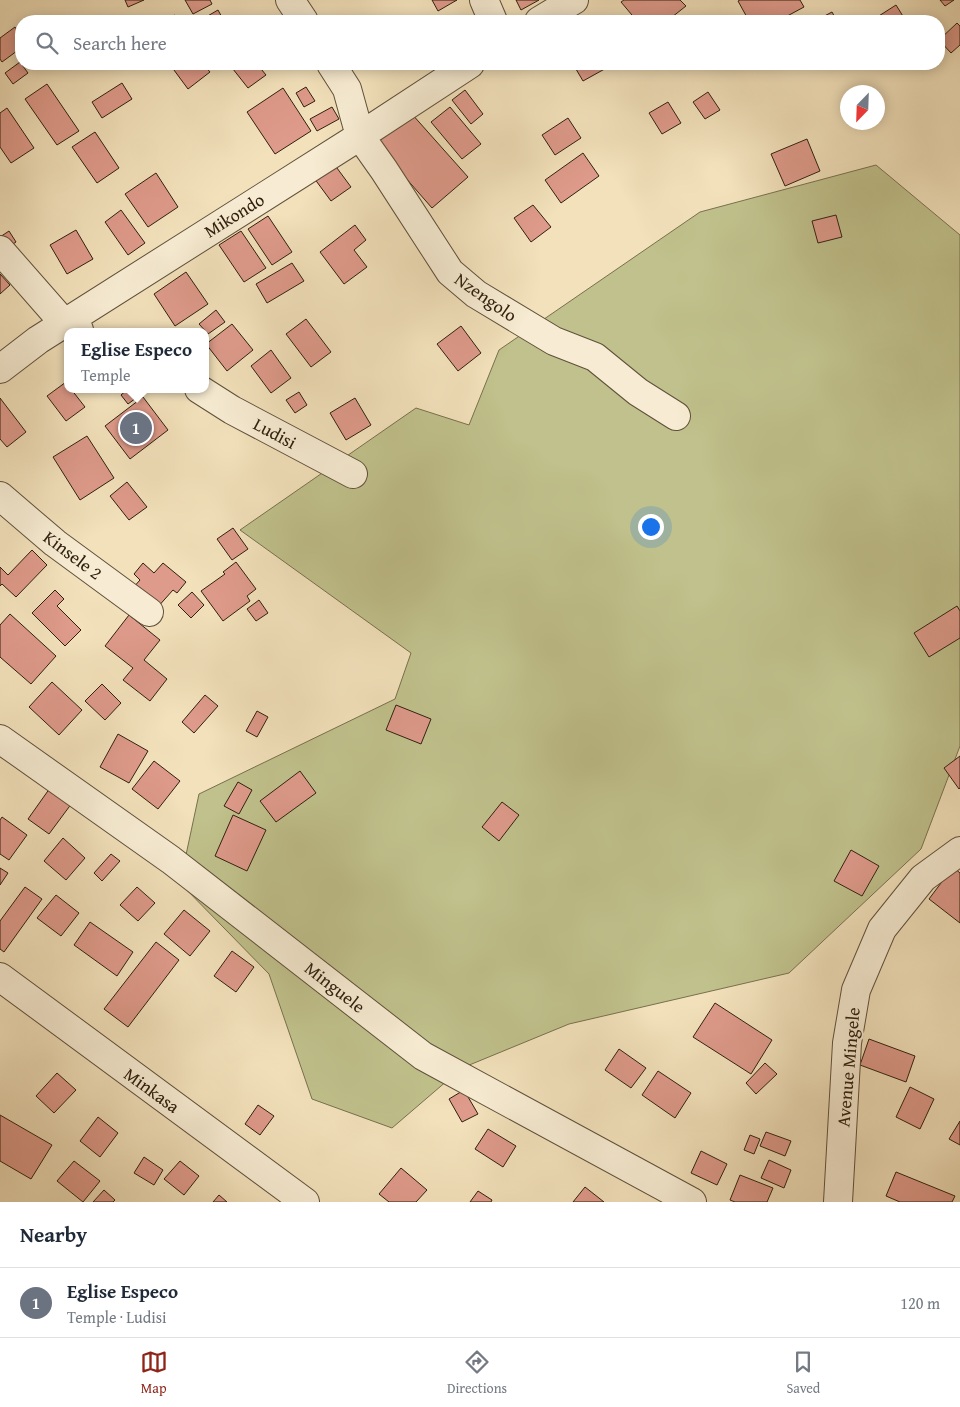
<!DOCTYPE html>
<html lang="en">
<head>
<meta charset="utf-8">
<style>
  :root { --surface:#fff; --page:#f2f2f3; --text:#1f2937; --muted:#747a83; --line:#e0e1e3; --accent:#8f2418 }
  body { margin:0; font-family:"Gentium Book Plus",serif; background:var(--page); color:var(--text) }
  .compass { position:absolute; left:840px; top:85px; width:45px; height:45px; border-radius:50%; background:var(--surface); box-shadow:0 2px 12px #0003; rotate:203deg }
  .you { position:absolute; left:650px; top:526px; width:18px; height:18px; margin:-12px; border:4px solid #fff; border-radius:50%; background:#1a73e8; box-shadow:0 0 0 8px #1a73e833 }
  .badge { display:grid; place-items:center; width:32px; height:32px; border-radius:50%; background:var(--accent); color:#fff; font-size:16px; font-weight:700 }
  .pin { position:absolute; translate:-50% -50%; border:2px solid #fff; box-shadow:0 1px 5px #0006 }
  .popup { position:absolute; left:64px; top:328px; width:145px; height:65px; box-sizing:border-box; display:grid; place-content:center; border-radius:10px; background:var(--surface); filter:drop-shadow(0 1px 4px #0005); font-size:16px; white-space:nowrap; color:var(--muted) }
  .popup b { font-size:19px; color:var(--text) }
  .popup::after { content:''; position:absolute; left:50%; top:100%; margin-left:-10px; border:10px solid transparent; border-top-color:var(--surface) }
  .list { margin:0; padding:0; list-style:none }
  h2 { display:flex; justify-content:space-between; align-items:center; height:65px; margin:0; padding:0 20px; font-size:21px }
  h2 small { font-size:16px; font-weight:400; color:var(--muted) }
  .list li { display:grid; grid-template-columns:32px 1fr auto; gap:15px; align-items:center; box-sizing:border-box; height:70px; padding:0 20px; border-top:1px solid var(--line) }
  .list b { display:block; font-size:19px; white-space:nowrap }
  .list p { margin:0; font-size:16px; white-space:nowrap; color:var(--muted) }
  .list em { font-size:16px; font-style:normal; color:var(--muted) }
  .icon { flex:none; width:28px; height:28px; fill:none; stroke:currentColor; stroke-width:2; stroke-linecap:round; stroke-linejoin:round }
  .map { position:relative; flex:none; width:960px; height:1202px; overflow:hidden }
  .search { position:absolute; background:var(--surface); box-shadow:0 2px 12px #0003; left:15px; right:15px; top:15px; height:55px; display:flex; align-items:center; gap:12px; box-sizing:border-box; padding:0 18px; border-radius:20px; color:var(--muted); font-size:19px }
  .sheet { height:135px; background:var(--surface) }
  nav { display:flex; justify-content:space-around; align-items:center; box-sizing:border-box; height:70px; border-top:1px solid var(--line); background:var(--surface); font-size:14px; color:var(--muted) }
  nav a { display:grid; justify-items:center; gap:2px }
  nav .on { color:var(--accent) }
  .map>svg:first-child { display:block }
  .green { fill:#c0c18c; stroke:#78704e }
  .building { fill:#de9a8a; stroke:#30200f }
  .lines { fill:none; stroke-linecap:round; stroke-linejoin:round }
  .minor-casing { stroke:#60503a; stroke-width:30 }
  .minor { stroke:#f7ecd3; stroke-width:28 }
  .labels { text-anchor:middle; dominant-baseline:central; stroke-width:4.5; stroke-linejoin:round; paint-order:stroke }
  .street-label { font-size:18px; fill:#30200f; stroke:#f7ecd3 }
</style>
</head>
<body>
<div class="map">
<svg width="960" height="1202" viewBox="0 0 960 1202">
  <rect width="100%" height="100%" fill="#f2e1bb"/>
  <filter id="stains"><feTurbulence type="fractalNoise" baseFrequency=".004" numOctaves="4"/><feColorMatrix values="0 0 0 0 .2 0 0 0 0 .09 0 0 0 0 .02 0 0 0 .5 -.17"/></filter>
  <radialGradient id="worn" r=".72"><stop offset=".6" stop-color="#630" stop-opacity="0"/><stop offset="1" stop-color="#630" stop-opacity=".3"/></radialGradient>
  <!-- green -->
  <path class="green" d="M876 165 960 235V746L921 849 789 973 569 1024 462 1068 392 1128 312 1099 269 974 180 883 199 794 395 699 411 653 240 530 416 408 469 425 499 350 700 212Z"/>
  <!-- building -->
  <path class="building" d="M125 0H144L128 7Z
    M185 0H210L212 4 193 14Z
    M432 0H457L438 11Z
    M516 0H539L521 10Z
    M624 0H680L686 6 667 21H637L621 2Z
    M740 0H800L804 7 778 21H749L738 1Z
    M940 0H954L945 6Z
    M896 5 906 21H871Z
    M218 10 224 21H199Z
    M832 12 837 21H815Z
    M175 15 178 21H163Z
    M957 23 960 26V45L951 53 939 40Z
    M15 27 21 35V48L2 62 0 59V38Z
    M20 62 28 73 13 84 5 73Z
    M174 64H203L210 72 188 89 171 66Z
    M229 64H257L266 75 248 88Z
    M573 64H609L610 66 583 81Z
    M122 83 132 99 102 118 92 102Z
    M47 84 79 131 57 145 25 99Z
    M306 87 315 101 304 107 296 93Z
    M283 88 311 131 275 154 247 112Z
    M465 90 483 114 471 124 452 100Z
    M708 92 720 110 705 119 693 102Z
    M668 102 681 123 662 134 649 113Z
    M332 107 339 119 317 131 310 119Z
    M450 107 481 144 462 159 431 122Z
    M7 108 34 148 11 163 0 147V113Z
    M411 113 468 177 432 208 376 144Z
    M568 118 581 138 555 155 542 135Z
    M95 132 119 168 97 183 72 147Z
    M807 139 820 171 785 186 771 154Z
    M583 153 599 176 561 203 545 180Z
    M334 164 351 187 331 201 314 178Z
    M156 173 178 207 148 227 125 194Z
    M533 205 551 227 531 242 514 218Z
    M121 210 145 243 128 255 105 222Z
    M836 215 842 237 818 243 812 221Z
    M268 216 292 252 272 265 248 229Z
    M355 225 366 240 354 250 367 267 344 284 320 252Z
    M76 230 93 259 67 274 50 245Z
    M9 231 16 242 7 248 0 237Z
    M241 231 266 268 244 282 219 245Z
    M292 263 304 281 267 303 256 284Z
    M186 272 208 304 175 326 154 294Z
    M0 274 10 285 0 294Z
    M216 310 225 322 208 334 199 324Z
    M306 319 331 352 311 367 286 334Z
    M232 324 253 350 227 371 206 344Z
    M461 326 481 353 458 371 437 344Z
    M271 350 291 378 271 393 251 366Z
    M66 382 67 389H71L85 407 66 421 47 396Z
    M128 389H148L128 404 121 395Z
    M299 392 307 405 295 413 286 400Z
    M143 397 168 430 130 459 105 426Z
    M0 398 26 432 7 447 0 439Z
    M355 398 371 425 346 440 330 413Z
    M87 436 114 478 80 500 53 457Z
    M127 482 147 507 129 520 110 496Z
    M233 528 248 549 232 560 217 539Z
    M32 550 47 565 16 597 2 584 0 586V567L8 575Z
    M236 562 256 589 247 596 250 601 223 621 201 591 225 574 223 572Z
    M143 563 154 573 163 563 186 582 177 593 173 590 156 609 132 589 140 580 134 574Z
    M55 590 64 599 57 606 81 630 65 646 32 613Z
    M192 592 204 605 191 618 178 605Z
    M259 600 268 613 256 621 247 609Z
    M957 606 960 611V638L929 657 914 633Z
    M10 614 56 656 31 684 0 657V625Z
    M129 615 160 640 144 660 167 679 150 701 123 680 133 668 105 646Z
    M52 682 82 710 59 735 29 707Z
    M102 684 121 703 105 720 85 701Z
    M205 695 218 706 194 733 182 722Z
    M396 705 431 719 421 744 386 730Z
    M257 711 268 717 257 737 246 731Z
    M118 734 148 751 129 783 100 767Z
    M960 756V788L959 789 944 768Z
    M154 761 180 781 158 809 132 789Z
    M300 771 316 793 276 822 260 801Z
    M238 782 252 790 239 814 224 806Z
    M50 788 72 803 49 834 28 819Z
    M502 802 519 815 499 841 482 827Z
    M233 815 266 830 247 871 215 856Z
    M2 817 27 835 9 860 0 854V820Z
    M63 838 85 858 66 880 44 861Z
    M851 850 879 866 862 896 834 881Z
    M111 854 120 861 102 881 94 873Z
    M953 867 960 873V923L929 899Z
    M0 868 8 873 0 885Z
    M25 887 42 899 4 952 0 949V921Z
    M137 887 155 903 138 921 120 905Z
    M56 895 79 913 61 936 37 918Z
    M184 910 210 931 190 956 164 934Z
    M90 922 133 952 117 976 74 945Z
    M156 942 179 960 128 1027 104 1009Z
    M232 951 254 967 236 992 214 976Z
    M715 1003 772 1040 751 1074 693 1037Z
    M869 1039 915 1056 906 1082 860 1065Z
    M619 1049 646 1068 631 1088 605 1070Z
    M765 1063 777 1074 756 1094 746 1083Z
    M658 1071 691 1093 675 1118 642 1095Z
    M57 1073 76 1090 54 1113 36 1096Z
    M910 1087 934 1099 920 1129 896 1117Z
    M464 1090 478 1114 462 1122 449 1099Z
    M258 1105 274 1116 260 1135 245 1124Z
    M0 1115 52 1145 31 1179 0 1161Z
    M98 1117 118 1133 100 1157 80 1141Z
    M960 1121V1145L949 1139Z
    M488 1129 516 1146 503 1167 475 1149Z
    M766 1132 791 1141 785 1156 760 1146Z
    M750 1135 760 1139 754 1154 744 1150Z
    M701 1151 727 1164 717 1185 691 1173Z
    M144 1157 163 1170 154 1185 134 1173Z
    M769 1160 791 1170 784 1188 761 1178Z
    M74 1161 100 1181 83 1202 57 1181Z
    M180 1161 199 1176 184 1195 164 1179Z
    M401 1168 427 1190 416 1202H389L379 1194Z
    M896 1172 955 1196 952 1202H900L886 1196Z
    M740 1175 773 1188 767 1202H735L730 1200Z
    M585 1187 604 1202H573Z
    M104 1190 115 1200 113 1202H93Z
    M478 1191 492 1200 491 1202H470Z
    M219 1195 227 1202H213Z"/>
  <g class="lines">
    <!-- minor casing -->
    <g class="minor-casing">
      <path id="minor" d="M290 0 304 21
        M484 0 493 21
        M539 21 574 0
        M331 64 347 89 360 136 384 170 450 272 476 294 554 341 595 357 638 392 676 416
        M0 250 64 323 79 330
        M0 369 38 340 360 136 470 64
        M199 389 232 410 353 474
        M0 496 55 543 149 612
        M0 739 171 860 423 1056 692 1202
        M0 977 305 1202
        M838 1202 847 1043 856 990 882 929 923 878 960 851"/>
    </g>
    <!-- minor -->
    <use href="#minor" class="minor"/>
  </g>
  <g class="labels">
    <!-- street labels -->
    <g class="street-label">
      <text transform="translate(234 215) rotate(-32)">Mikondo</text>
      <text transform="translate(486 297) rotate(35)">Nzengolo</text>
      <text transform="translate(275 433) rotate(28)">Ludisi</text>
      <text transform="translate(73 555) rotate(37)">Kinsele 2</text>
      <text transform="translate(335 987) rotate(38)">Minguele</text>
      <text transform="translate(848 1067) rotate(-85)">Avenue Mingele</text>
      <text transform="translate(152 1090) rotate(36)">Minkasa</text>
    </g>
  </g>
  <rect width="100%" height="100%" filter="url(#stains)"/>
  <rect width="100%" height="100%" fill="url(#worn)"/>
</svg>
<svg class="compass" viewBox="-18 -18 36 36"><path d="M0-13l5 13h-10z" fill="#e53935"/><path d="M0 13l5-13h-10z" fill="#747a83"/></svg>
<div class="you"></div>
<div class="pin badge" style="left:136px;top:428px;background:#6b7280">1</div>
<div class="popup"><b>Eglise Especo</b>Temple</div>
<div class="search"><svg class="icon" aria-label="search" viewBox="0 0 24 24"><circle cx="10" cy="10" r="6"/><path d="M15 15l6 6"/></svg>Search here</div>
</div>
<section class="sheet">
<h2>Nearby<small></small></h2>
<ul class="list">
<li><span class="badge" style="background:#6b7280">1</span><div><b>Eglise Especo</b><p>Temple · Ludisi</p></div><em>120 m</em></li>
</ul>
</section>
<nav>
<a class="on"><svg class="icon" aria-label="map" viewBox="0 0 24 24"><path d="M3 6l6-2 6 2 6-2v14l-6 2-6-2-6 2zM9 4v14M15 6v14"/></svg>Map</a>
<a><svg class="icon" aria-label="directions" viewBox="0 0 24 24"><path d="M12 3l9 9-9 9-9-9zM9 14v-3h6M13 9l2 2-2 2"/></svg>Directions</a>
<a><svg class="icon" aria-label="saved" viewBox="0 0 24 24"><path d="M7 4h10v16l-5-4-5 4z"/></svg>Saved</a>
</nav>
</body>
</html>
